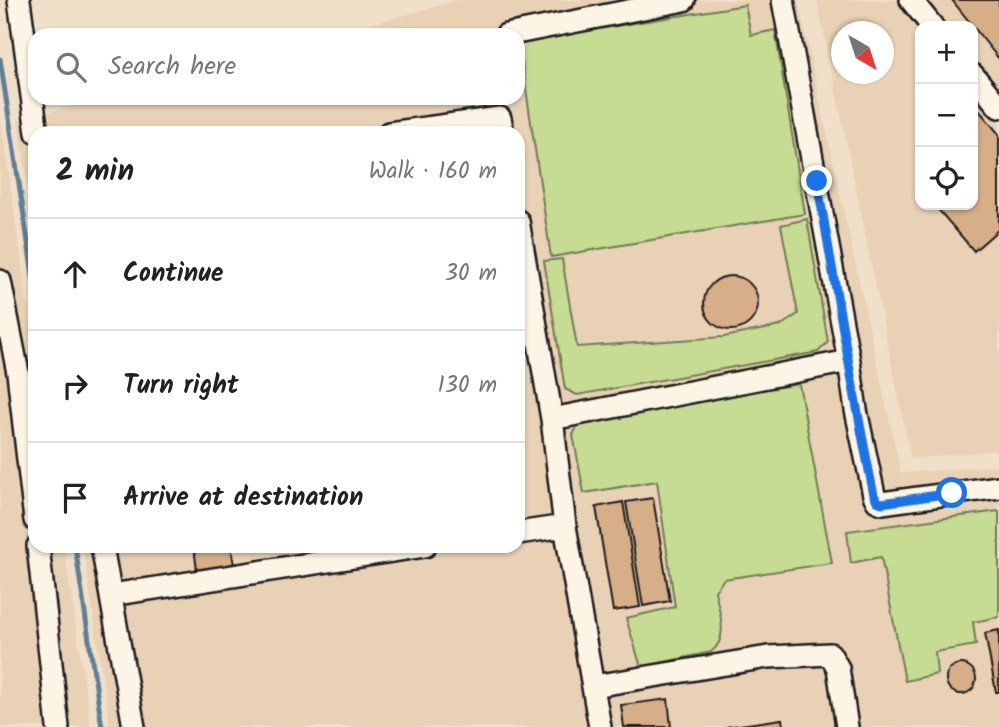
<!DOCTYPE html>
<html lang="en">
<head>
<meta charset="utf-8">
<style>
  :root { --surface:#fff; --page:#f2f2f2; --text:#222; --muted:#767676; --line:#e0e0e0 }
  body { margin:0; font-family:Kalam,sans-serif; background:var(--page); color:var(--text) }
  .controls { position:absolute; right:21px; top:21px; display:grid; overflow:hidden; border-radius:14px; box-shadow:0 2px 5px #0004 }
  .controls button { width:63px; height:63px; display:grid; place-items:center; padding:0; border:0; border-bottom:2px solid var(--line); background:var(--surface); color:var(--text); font:35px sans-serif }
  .compass { position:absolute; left:831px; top:21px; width:63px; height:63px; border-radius:50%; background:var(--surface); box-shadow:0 2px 5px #0004; rotate:141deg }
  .stop { position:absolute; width:21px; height:21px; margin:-16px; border:5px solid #1a73e8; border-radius:50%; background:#fff }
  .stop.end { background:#1a73e8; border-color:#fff; box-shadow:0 2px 7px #0008 }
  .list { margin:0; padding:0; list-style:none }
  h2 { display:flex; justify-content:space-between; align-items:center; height:91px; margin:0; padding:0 28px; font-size:30px }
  h2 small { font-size:23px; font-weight:400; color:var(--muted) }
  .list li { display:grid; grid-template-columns:46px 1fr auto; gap:21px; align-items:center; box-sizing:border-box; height:112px; padding:0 28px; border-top:2px solid var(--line) }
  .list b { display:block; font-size:26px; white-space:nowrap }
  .list em { font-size:23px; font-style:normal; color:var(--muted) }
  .icon { flex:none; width:38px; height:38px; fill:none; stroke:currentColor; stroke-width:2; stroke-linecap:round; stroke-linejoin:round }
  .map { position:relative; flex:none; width:999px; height:727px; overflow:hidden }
  .search { position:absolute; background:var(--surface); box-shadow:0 2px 5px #0004; left:28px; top:28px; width:497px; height:77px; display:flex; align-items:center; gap:18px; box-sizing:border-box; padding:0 24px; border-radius:21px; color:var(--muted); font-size:26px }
  .panel { position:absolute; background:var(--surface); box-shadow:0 2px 5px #0004; left:28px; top:126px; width:497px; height:427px; border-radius:21px }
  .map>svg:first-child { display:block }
  .built { fill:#e9d1b5; fill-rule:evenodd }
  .green { fill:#c6dc92; stroke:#717c57; stroke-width:2 }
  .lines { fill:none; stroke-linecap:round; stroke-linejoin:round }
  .stream { stroke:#5f7e97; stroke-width:5 }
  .building { fill:#d6ae87; stroke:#1c1c1c; stroke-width:2 }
  .minor-casing { stroke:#1c1c1c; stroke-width:26 }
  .minor { stroke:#fcf5e5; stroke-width:21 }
  .route { stroke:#1a73e8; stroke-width:9 }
</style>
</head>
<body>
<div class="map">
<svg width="999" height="727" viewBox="0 0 999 727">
  <rect width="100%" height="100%" fill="#f1e0c9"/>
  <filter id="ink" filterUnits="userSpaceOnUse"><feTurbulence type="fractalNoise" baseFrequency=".0143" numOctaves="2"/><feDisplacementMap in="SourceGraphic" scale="14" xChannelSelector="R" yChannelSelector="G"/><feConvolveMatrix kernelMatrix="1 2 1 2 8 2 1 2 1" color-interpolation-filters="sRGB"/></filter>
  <g filter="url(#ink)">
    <!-- built -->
    <path class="built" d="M459 0H798L901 473 999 465V727H110L83 546H518V133H35V233L18 121 101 98H518V35H331Z
      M817 0H999V450L911 459ZM920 26H973V205H920ZM842 32H884V74H842Z
      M0 115 35 352V546H64L91 727H0Z"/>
    <!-- green -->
    <path class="green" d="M745 5 751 35 775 30 805 214 551 257 519 42Z
      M807 219 828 342 818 352 577 395 565 389 544 261 562 259 577 347 724 337 780 326 798 314 781 225Z
      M799 384 832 563 724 579 715 591C719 611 730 638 711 652L641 667 626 618 675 607 657 481 584 493 573 435 578 425 590 416Z
      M999 511V617L973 622 976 645 935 652 937 674 905 681 881 557 851 563 847 531Z"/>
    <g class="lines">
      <!-- stream -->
      <path class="stream" d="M0 59 35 288
        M75 546 102 727"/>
    </g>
    <!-- building -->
    <path class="building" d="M952 0H999V59Z
      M973 103 999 134V229L974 251 936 207 939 205H973Z
      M704 303a27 27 0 1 1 54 0a27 27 0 1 1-54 0Z
      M653 498 670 601 643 606 626 502Z
      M623 502 640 607 613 611 596 507Z
      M194 546H231L234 565 197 571Z
      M999 630V692H996L985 633Z
      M946 679a15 15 0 1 1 30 0a15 15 0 1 1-30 0Z
      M668 699 671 727H624L621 705Z
      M782 719 783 727H726Z"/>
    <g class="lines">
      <!-- minor casing -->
      <g class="minor-casing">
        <path id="minor" d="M19 0 37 133
          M783 0 849 361 856 410 874 495 877 501 882 503 999 487
          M911 0 932 26
          M506 35 684 0
          M973 75 999 107
          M389 133 500 118 503 133
          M518 221 552 419 565 526 600 727
          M0 281 18 373 35 520
          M552 419 849 361
          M518 533 565 526
          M38 546 58 727
          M102 546 134 727
          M111 595 425 546
          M594 686 768 657 830 654 838 668 847 727"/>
      </g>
      <!-- minor -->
      <use href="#minor" class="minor"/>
    </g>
  </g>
  <g class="lines" filter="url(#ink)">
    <!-- route -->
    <path class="route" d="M817 181C836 286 852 391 874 495L877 501 882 503 952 493"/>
  </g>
</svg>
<div class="controls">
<button>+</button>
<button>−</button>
<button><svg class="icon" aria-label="locate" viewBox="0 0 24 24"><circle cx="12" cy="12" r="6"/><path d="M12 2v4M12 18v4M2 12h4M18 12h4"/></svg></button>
</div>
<svg class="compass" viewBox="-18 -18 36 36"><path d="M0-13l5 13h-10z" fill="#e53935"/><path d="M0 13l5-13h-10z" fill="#767676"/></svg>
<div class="stop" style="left:952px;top:493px"></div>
<div class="stop end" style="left:817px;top:181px"></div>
<div class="search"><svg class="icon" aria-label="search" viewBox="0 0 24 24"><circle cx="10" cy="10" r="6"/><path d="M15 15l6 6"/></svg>Search here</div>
<section class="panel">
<h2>2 min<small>Walk · 160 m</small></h2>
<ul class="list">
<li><svg class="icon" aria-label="ahead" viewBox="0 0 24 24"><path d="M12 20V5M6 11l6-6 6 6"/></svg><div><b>Continue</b></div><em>30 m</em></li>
<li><svg class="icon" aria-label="right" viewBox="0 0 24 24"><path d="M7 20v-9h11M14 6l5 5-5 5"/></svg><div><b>Turn right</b></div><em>130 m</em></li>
<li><svg class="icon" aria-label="arrive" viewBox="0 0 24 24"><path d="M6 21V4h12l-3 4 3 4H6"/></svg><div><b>Arrive at destination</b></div></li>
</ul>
</section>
</div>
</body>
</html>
